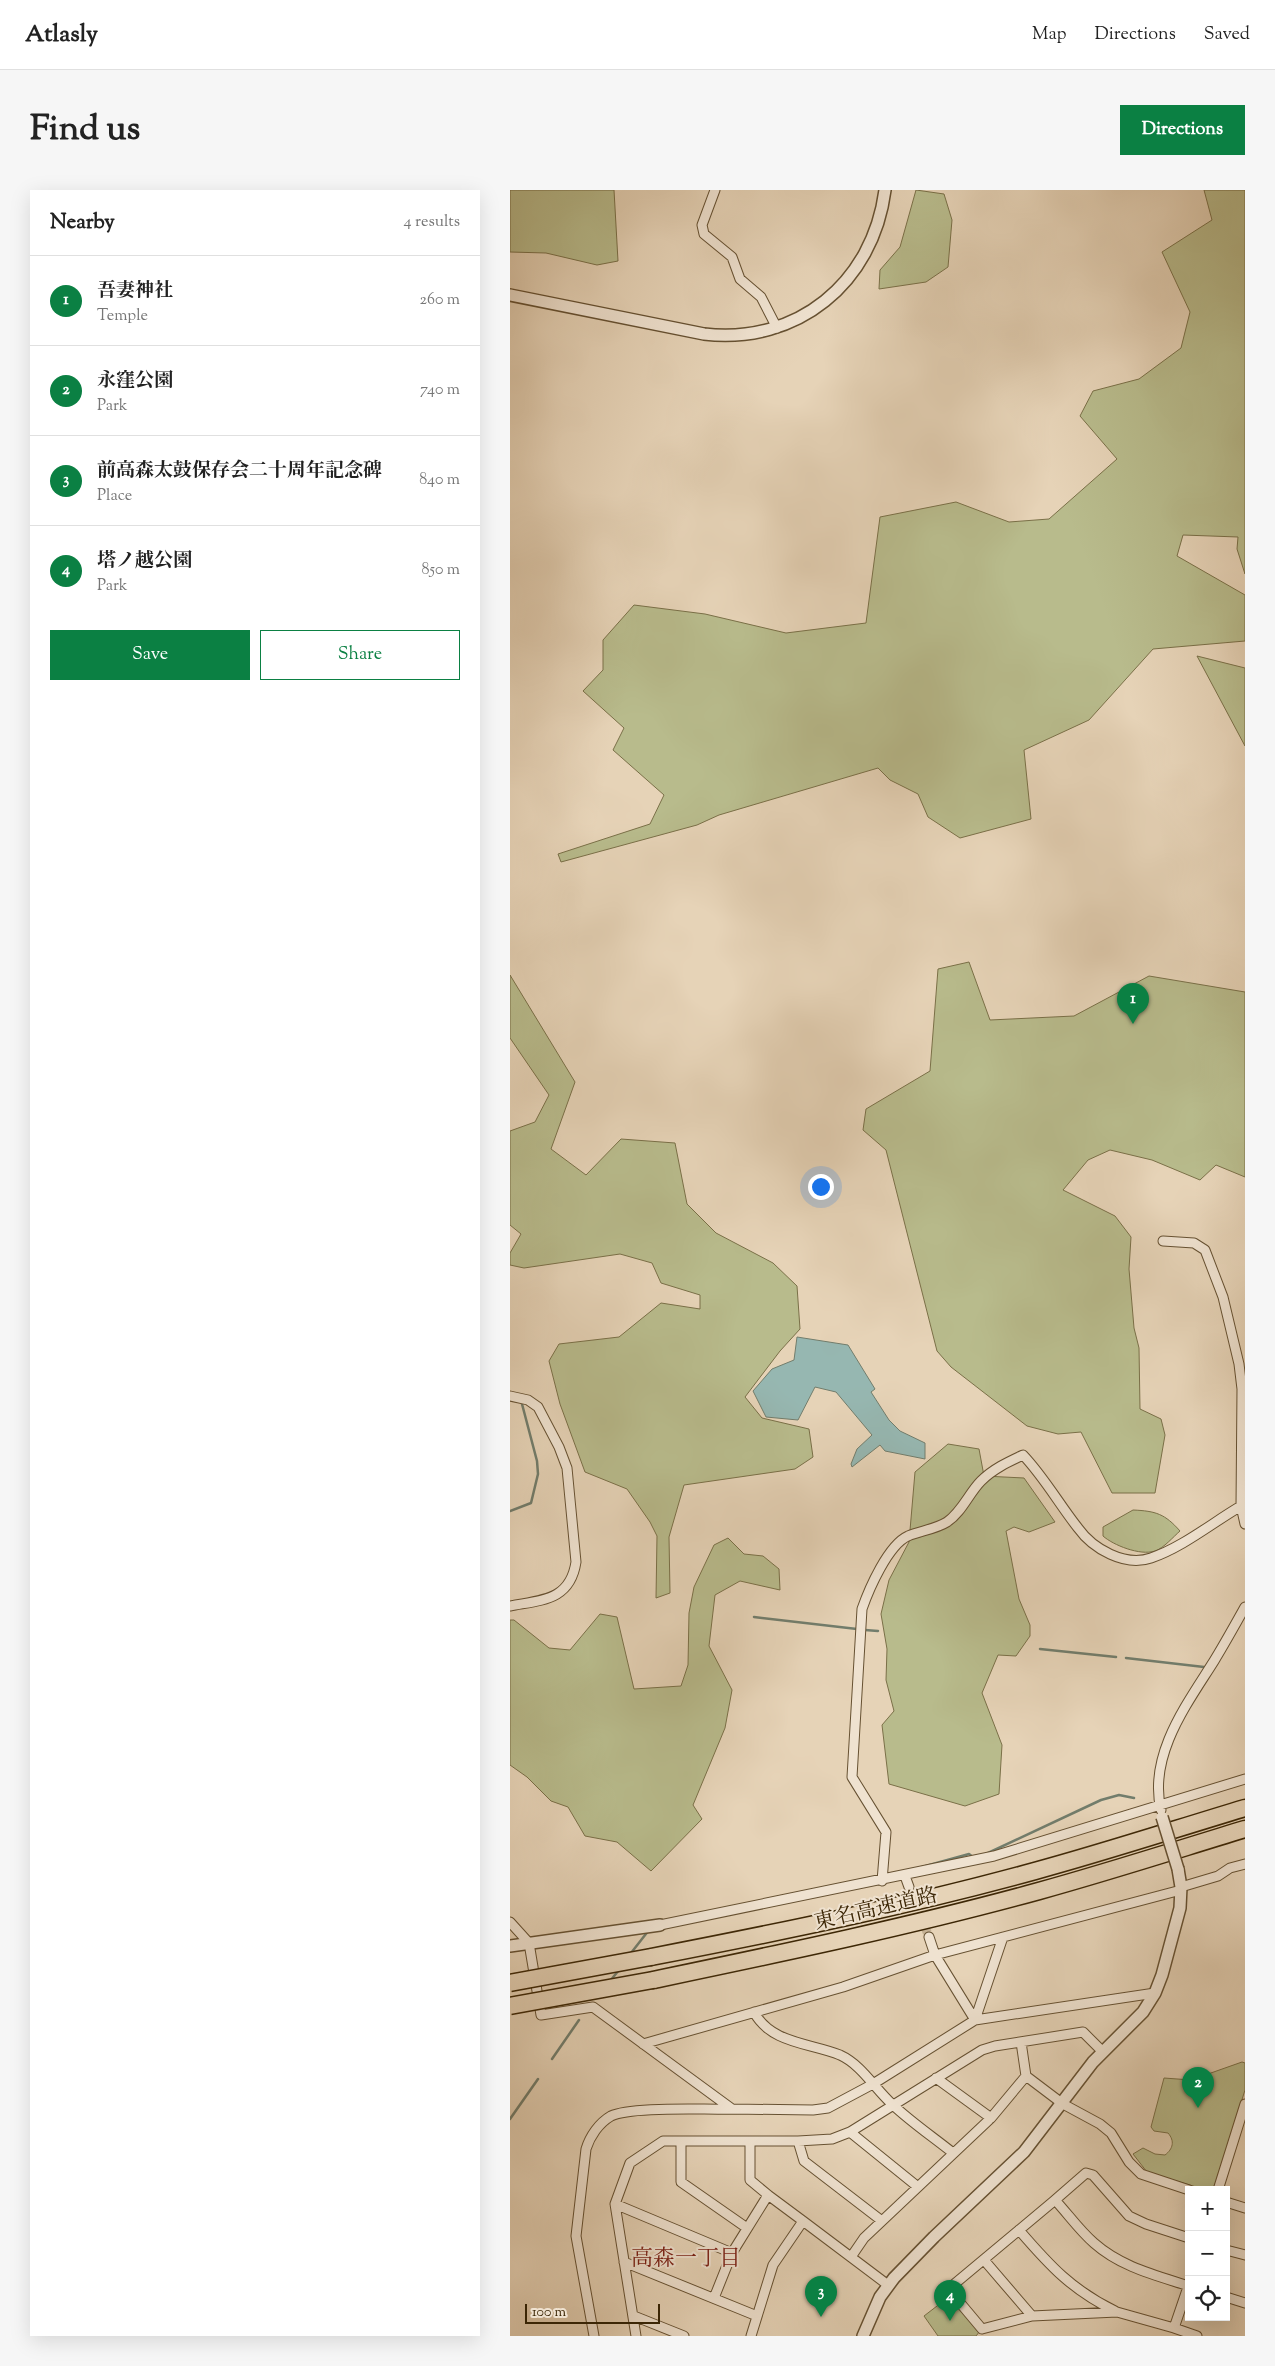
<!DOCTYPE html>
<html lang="en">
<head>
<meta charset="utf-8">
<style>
  :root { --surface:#fff; --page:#f6f6f6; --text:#222; --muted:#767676; --line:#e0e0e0; --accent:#0b8043 }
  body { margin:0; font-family:"Sorts Mill Goudy","Noto Serif JP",serif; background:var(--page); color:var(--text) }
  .controls { position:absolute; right:15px; bottom:15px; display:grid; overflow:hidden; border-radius:0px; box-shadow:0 5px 20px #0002 }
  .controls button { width:45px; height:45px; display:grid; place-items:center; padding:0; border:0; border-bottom:1px solid var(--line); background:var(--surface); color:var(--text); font:25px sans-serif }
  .scale { position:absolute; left:15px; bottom:12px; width:135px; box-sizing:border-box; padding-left:5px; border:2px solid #3c2605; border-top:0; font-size:14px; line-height:18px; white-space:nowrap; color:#3c2605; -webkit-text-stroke:4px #efe2d0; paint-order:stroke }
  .you { position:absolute; left:310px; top:996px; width:18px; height:18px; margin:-12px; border:4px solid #fff; border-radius:50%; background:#1a73e8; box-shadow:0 0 0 8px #1a73e833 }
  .badge { display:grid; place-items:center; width:32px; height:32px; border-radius:50%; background:var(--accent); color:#fff; font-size:16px; font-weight:700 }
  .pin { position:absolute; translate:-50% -41px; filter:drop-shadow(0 1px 2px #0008) }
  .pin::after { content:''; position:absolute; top:26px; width:18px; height:15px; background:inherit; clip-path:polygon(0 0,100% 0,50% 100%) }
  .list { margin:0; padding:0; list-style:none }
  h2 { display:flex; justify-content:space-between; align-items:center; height:65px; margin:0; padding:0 20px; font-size:21px }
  h2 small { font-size:16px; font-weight:400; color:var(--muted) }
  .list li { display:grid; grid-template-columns:32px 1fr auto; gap:15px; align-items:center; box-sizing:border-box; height:90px; padding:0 20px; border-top:1px solid var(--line) }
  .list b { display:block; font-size:19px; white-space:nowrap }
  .list p { margin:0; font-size:16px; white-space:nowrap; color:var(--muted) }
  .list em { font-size:16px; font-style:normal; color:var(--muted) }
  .actions { display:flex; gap:10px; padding:15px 20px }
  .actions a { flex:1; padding:11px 0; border:1px solid var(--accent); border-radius:0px; text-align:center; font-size:18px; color:var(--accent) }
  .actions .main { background:var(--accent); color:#fff }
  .icon { flex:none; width:28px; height:28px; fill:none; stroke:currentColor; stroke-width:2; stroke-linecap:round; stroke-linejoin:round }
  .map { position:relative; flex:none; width:735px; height:2146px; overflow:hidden; border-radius:0px }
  header { display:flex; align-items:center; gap:30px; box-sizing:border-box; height:70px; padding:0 25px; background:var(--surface); border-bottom:1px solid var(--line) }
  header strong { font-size:24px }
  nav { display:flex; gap:28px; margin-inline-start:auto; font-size:18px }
  .intro { display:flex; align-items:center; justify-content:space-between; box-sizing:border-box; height:120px; padding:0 30px }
  h1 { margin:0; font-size:35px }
  .button { padding:12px 22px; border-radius:0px; background:var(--accent); color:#fff; font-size:18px; font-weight:700 }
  main { display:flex; gap:30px; padding:0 30px }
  aside { flex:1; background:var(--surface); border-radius:0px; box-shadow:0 5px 20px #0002 }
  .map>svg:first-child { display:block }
  .green { fill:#b8bb8c; stroke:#7a7048 }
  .water { fill:#96b7b1; stroke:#727d6c }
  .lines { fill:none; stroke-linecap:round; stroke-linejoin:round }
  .stream { stroke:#727d6c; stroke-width:2.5 }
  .minor-tunnel { stroke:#c4b093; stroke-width:9; stroke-dasharray:9 4.5; stroke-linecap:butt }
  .minor-casing { stroke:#665132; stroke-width:11 }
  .tertiary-casing { stroke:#665132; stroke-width:14 }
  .motorway-casing { stroke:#3c2605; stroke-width:19 }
  .minor { stroke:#efe2d0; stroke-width:9 }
  .tertiary { stroke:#efe2d0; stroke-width:11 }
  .motorway { stroke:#e6d3b7; stroke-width:16 }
  .tertiary-bridge-casing { stroke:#665132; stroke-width:14; stroke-linecap:butt }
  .motorway-bridge-casing { stroke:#3c2605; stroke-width:19; stroke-linecap:butt }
  .tertiary-bridge { stroke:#efe2d0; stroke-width:11 }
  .motorway-bridge { stroke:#e6d3b7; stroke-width:16 }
  .labels { text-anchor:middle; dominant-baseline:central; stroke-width:4; stroke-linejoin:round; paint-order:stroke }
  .street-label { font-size:21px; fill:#3c2605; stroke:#efe2d0 }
  .neighbourhood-label { font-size:22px; fill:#7a1f14; stroke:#efe2d0 }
</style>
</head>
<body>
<header>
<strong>Atlasly</strong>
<nav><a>Map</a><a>Directions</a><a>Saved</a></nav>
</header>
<div class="intro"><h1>Find us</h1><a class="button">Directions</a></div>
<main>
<aside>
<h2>Nearby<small>4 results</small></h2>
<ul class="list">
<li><span class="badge">1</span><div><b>吾妻神社</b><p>Temple</p></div><em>260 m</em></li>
<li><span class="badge">2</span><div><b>永窪公園</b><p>Park</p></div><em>740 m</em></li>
<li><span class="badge">3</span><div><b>前高森太鼓保存会二十周年記念碑</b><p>Place</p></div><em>840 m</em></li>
<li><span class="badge">4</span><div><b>塔ノ越公園</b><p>Park</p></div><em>850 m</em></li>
</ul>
<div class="actions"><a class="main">Save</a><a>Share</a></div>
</aside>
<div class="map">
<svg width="735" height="2146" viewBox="0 0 735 2146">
  <rect width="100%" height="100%" fill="#e6d3b7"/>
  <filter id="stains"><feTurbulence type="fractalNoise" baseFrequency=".004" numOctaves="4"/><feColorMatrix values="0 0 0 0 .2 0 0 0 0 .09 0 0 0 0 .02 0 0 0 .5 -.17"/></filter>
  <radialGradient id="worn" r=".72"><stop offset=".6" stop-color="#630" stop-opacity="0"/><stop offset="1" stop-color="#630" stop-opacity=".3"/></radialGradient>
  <!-- green -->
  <path class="green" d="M0 0H104L108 71 87 75 36 63 0 62Z
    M406 0 434 4 442 30 438 77 416 92 369 99 370 80 390 57Z
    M694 0H735V384L727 359 728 347 673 345 667 366 735 405V451L643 459 579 530 514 560 521 629 450 648 418 627 408 604 380 590 368 578 209 625 187 635 51 672 48 664 140 634 154 605 103 560 114 538 73 501 93 480V450L124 415 195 424 276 443 356 433 370 327 446 312 499 332 539 329 607 269 570 226 583 201 629 189 671 158 680 122 652 62 702 30Z
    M687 466 735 478V556Z
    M459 772 480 830 564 826 639 786 735 802V987L706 975 690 990 642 970 600 960 578 970 553 1000 605 1026 621 1047 619 1079 624 1138 629 1158 630 1219 651 1229 655 1245 645 1303H602L571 1242 548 1244 517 1236 441 1177 427 1161 376 960 353 940 356 919 420 881 428 779Z
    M0 785 65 892 41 959 76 985 111 949 165 953 177 1014 206 1043 263 1073 287 1096 290 1139 270 1161 235 1207 252 1228 299 1239 303 1267 285 1279 174 1295 159 1347 160 1403 146 1408 147 1346 140 1332 117 1299 75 1282 50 1214 39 1171 49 1154 109 1147 151 1113 190 1119V1105L151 1093 142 1073 110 1064 14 1078 0 1075V1063L11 1044 0 1035V941L25 932 39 905 0 848Z
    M438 1254 469 1259 474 1286 514 1288 545 1332 519 1342 504 1337 496 1341 509 1409 520 1435V1446L506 1466 488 1465 472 1503 492 1555 489 1604 455 1616 379 1594 372 1535 384 1521 376 1490 377 1459 371 1424 379 1390 399 1352 405 1282Z
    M623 1320C646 1321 655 1324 670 1341 663 1347 654 1358 645 1361 630 1366 603 1355 593 1346V1337Z
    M218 1348 234 1364 253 1366 269 1379 270 1400 230 1391 205 1405 199 1456 222 1500 215 1538 183 1615 192 1629 141 1681 107 1652 75 1646 58 1617 41 1611 17 1587 0 1575V1430H4L39 1458 60 1460 90 1424 107 1427 124 1499 171 1496 178 1475 179 1423 184 1397 204 1355Z
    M732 1872 735 1873V1900L705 1996 696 2000 637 1982 623 1964 633 1958 645 1964 655 1965C663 1959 665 1951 658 1943L644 1941 641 1937 654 1888 681 1890Z
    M440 2106 470 2141 466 2146H428L414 2126Z"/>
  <!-- water -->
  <path class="water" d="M287 1147 338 1155 365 1199 361 1202 379 1230 390 1241 415 1253V1269L375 1261 370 1255 342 1277 341 1274 347 1259 362 1245 326 1202 305 1197 288 1230 256 1227 243 1201 262 1179 284 1170Z"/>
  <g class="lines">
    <!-- stream -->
    <path class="stream" d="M0 1321 21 1313 28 1284 27 1271 12 1214
      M244 1427 347 1439
      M355 1440 368 1441
      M530 1459 606 1467
      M616 1468 694 1477
      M478 1663 591 1610 609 1605 624 1608
      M412 1677 459 1664 463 1667
      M121 1763 139 1740
      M100 1791 109 1780
      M42 1869 69 1830
      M0 1929 28 1889"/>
    <!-- minor-tunnel -->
    <path class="minor-tunnel" d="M399 1697 419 1747"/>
    <!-- minor casing -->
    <g class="minor-casing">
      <path id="minor" d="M205 0 192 35 194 44 222 67 230 89 251 107 267 138
        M653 1051 684 1053 695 1060 713 1107 729 1174 732 1199 731 1316 735 1334
        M0 1206 18 1210 28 1217 49 1257 57 1278 66 1372C60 1411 31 1410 0 1416
        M651 1620C638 1565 677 1514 704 1471 715 1453 725 1435 735 1417
        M395 1686 399 1697
        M372 1691 376 1642 342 1587 352 1419C359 1399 378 1355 398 1346 410 1341 426 1339 437 1332 452 1322 459 1303 471 1291 483 1279 498 1272 513 1265 534 1287 549 1314 568 1338 583 1359 615 1377 641 1368 673 1357 702 1333 731 1316
        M671 1697 708 1686 720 1678 735 1674
        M0 1732 19 1753 31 1825 83 1817 222 1919 303 1920 318 1918 363 1894 465 1830 645 1803
        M150 1735 484 1666 735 1589
        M419 1747 425 1765 465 1830
        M244 1822C261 1854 301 1853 330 1865 352 1875 365 1899 383 1915 401 1932 423 1947 443 1963
        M465 1830 493 1747
        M511 1852 516 1886 553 1914 590 1934 601 1943 619 1972 631 1984 679 2000
        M133 1854 333 1797 425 1765 671 1700
        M426 1888 481 1928
        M340 1942 408 1997
        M171 1951V1992L237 2038
        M288 1951 294 1971 372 2031
        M708 2000 735 1914
        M258 2005 293 2031
        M545 2010 442 2096 441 2102 472 2139 522 2126 607 2122 664 2138
        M716 2012 735 2018
        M105 2014 222 2063
        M509 2040C540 2076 562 2100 605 2121
        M679 2048 636 2034 619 2026 583 1985 576 1983 545 2010C558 2024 570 2041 584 2053 611 2077 645 2085 679 2096
        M716 2060 735 2065
        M341 2067 354 2048 481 1928 516 1886
        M474 2070 522 2126
        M114 2072 247 2126
        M679 2094 664 2138 687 2146
        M716 2107 735 2113
        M204 2108 222 2063 258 2005 240 1990V1951
        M124 2126 174 2146
        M84 2146 66 2046 76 1959C80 1946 89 1933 101 1926 121 1916 196 1920 222 1919
        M126 2146 105 2014 120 1973 153 1951H288L322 1949 340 1942 472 1860 485 1856 573 1842 593 1862
        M241 2146 263 2075 293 2031 378 2095"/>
    </g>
    <!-- tertiary casing -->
    <g class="tertiary-casing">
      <path id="tertiary" d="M0 105 194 144C287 155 363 93 375 0
        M0 1756 150 1735
        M353 2146 370 2107 384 2088 424 2047 514 1962 583 1872 633 1822 645 1803 652 1785 670 1718 671 1697 668 1679"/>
    </g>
    <!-- motorway casing -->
    <g class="motorway-casing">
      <path id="motorway" d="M141 1767C270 1742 398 1716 525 1681 595 1662 665 1639 735 1618
        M143 1790C272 1763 402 1736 529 1701 598 1682 666 1660 735 1639"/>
    </g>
    <!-- minor -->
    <use href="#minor" class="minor"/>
    <!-- tertiary -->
    <use href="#tertiary" class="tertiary"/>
    <!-- motorway -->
    <use href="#motorway" class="motorway"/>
    <!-- tertiary-bridge casing -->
    <g class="tertiary-bridge-casing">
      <path id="tertiary-bridge" d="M652 1627 668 1679"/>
    </g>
    <!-- motorway-bridge casing -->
    <g class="motorway-bridge-casing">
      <path id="motorway-bridge" d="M0 1793 141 1767
        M0 1816 143 1790"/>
    </g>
    <!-- tertiary-bridge -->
    <use href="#tertiary-bridge" class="tertiary-bridge"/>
    <!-- motorway-bridge -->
    <use href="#motorway-bridge" class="motorway-bridge"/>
  </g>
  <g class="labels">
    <!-- street labels -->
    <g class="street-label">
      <text transform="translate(366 1720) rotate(-13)">東名高速道路</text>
    </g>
    <!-- neighbourhood labels -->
    <g class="neighbourhood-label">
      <text x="176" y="2070">高森一丁目</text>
    </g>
  </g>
  <rect width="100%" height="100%" filter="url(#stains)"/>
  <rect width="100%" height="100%" fill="url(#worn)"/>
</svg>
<div class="controls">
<button>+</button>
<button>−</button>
<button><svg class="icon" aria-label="locate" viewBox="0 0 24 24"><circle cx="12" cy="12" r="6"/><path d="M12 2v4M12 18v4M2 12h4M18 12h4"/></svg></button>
</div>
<div class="scale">100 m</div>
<div class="you"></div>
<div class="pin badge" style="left:623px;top:834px">1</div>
<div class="pin badge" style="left:688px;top:1918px">2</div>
<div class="pin badge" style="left:311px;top:2127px">3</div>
<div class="pin badge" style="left:440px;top:2131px">4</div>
</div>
</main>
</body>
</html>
